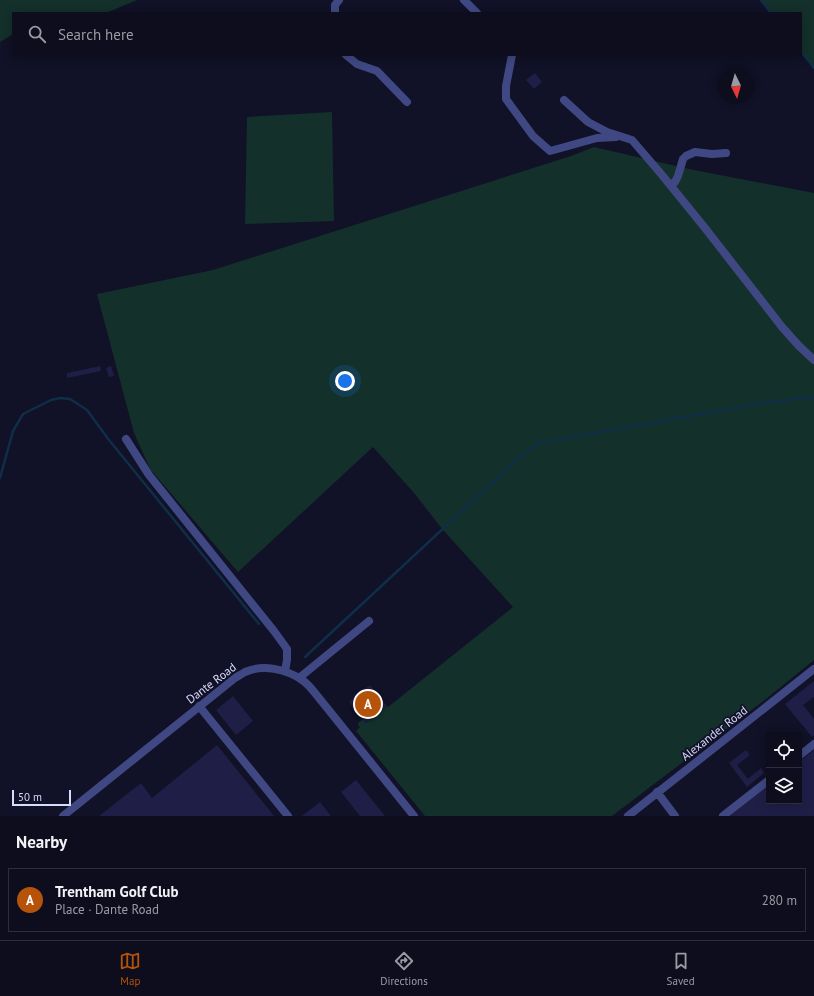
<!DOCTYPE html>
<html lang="en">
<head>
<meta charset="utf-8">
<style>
  :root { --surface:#0d0d1d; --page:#1b1b2a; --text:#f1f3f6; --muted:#9a9ca4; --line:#2d2d3b; --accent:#b45309 }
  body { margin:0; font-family:"PT Sans",sans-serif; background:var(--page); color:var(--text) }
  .controls { position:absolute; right:12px; bottom:12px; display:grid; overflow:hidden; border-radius:0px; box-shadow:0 2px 10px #0003 }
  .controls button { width:36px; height:36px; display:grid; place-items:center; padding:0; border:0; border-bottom:1px solid var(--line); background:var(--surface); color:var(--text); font:20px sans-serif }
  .compass { position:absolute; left:718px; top:68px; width:36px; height:36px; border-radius:50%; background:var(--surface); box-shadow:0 2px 10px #0003; rotate:175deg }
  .scale { position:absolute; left:12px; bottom:10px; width:59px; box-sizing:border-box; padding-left:4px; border:2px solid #d9dbfd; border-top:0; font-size:11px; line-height:14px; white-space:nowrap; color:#d9dbfd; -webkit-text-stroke:3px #111127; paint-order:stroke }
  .you { position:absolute; left:345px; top:381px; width:14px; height:14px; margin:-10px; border:3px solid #fff; border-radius:50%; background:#1a73e8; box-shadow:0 0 0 6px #1a73e833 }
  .badge { display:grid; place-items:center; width:26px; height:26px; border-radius:50%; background:var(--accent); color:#fff; font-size:13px; font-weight:700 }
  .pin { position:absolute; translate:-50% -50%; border:2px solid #fff; box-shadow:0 1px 4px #0006 }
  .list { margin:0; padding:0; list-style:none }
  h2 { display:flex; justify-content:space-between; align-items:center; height:52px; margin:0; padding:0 16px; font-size:17px }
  h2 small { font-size:13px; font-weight:400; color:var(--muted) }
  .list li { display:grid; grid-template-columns:26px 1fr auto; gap:12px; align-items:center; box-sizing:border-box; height:64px; margin:0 8px 8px; padding:0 8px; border:1px solid var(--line); border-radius:0px }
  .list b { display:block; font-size:15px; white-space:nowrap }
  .list p { margin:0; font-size:13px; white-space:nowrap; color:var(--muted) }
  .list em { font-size:13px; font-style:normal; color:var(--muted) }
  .icon { flex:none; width:22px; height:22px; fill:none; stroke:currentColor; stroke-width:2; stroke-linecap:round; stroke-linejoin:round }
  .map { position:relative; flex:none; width:814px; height:816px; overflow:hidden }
  .search { position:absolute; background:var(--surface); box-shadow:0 2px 10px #0003; left:12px; right:12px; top:12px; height:44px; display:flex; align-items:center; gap:10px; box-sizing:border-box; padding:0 14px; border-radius:0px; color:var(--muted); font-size:15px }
  .sheet { height:124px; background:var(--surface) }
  nav { display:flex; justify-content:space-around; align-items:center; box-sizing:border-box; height:56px; border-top:1px solid var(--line); background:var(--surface); font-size:11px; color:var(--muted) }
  nav a { display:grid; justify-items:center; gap:2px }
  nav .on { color:var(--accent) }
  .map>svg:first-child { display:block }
  .green { fill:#14302b }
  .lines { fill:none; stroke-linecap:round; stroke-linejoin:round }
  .stream { stroke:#0f2e47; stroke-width:2.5 }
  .building { fill:#1f1e47 }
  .minor { stroke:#3f4883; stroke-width:8 }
  .labels { text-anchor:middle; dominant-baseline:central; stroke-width:3.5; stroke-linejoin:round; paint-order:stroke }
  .street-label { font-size:12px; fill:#d9dbfd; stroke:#111127 }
</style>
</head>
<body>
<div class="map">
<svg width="814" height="816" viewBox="0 0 814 816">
  <rect width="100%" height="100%" fill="#111127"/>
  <!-- green -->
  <path class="green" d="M0 0H137L106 13H13V34L0 42Z
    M760 0H814V68L801 52V13H770Z
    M332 112 334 221 245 224 247 117Z
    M594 147 689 169 814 193V660L766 699 612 816H425L356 731 360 727 358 725V723L363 719 366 723 387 706 388 707 513 607 443 530 414 493 373 447 238 572 150 469 134 433 97 294 213 270 571 156Z"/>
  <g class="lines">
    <!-- stream -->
    <path class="stream" d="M761 0 771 13
      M801 51 814 68
      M0 478 13 431 23 414 51 400 60 398 70 399 87 410 109 440 259 624
      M305 657 518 459 539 443 762 403 814 397"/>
  </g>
  <!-- building -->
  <path class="building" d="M535 73 542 82 534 89 526 80Z
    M100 366 101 371 67 378V373Z
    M111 366 114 376 109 377 106 368Z
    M814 681V697L803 705 814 719V735L812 737 785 704Z
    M370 685 387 706 366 723 359 714 357 715 354 711 355 710 349 702 354 697 353 696 362 689 363 690Z
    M233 696 253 721 236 735 216 710Z
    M217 745 274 816H99L141 783 152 798Z
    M746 750 750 755 737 765 748 779 761 768 764 773 747 787 729 763Z
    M814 750V816H730L769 785V801H799V762Z
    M356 780 385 816H360L341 792Z
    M320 802 331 816H302Z"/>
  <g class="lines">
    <!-- minor -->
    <path class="minor" d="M464 0 477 13
      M335 13V5L339 0
      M346 55 357 64 377 71 407 102
      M512 55 506 86V99L533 136 550 151 597 138 616 137
      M564 100 588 122 607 132 632 140 662 175 705 228 782 327 799 346 814 360
      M670 185 675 182 678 176 683 159 686 156 695 152 712 154 726 153
      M126 439 149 475 274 631 287 649V660L285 671
      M299 678 369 621
      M199 706 288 816
      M799 756 814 744
      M657 792 675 816
      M63 816 235 678C238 676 242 674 245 672 263 664 286 669 302 680 307 683 311 688 315 693L414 816
      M628 816 814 669
      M723 816 769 780"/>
  </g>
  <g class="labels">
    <!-- street labels -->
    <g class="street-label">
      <text transform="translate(211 683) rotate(-37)">Dante Road</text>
      <text transform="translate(714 733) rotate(-38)">Alexander Road</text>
    </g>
  </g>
</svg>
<div class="controls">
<button><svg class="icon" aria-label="locate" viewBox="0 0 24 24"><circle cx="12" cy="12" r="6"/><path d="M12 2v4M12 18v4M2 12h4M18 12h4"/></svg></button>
<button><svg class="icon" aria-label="layers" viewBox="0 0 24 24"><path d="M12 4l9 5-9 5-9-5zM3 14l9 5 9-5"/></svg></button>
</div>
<svg class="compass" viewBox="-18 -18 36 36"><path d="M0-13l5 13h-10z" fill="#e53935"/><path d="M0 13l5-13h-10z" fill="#9a9ca4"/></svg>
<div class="scale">50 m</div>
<div class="you"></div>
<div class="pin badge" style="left:368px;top:704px">A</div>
<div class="search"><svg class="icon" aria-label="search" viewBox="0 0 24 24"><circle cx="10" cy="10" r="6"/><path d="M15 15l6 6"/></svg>Search here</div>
</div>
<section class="sheet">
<h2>Nearby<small></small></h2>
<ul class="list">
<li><span class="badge">A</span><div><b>Trentham Golf Club</b><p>Place · Dante Road</p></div><em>280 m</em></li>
</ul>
</section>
<nav>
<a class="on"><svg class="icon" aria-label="map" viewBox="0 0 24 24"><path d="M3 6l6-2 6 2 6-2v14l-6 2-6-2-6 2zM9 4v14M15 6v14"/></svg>Map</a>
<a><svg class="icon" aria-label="directions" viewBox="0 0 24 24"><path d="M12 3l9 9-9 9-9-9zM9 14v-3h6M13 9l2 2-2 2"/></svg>Directions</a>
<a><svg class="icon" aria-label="saved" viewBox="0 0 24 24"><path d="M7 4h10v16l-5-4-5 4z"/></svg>Saved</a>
</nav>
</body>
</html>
